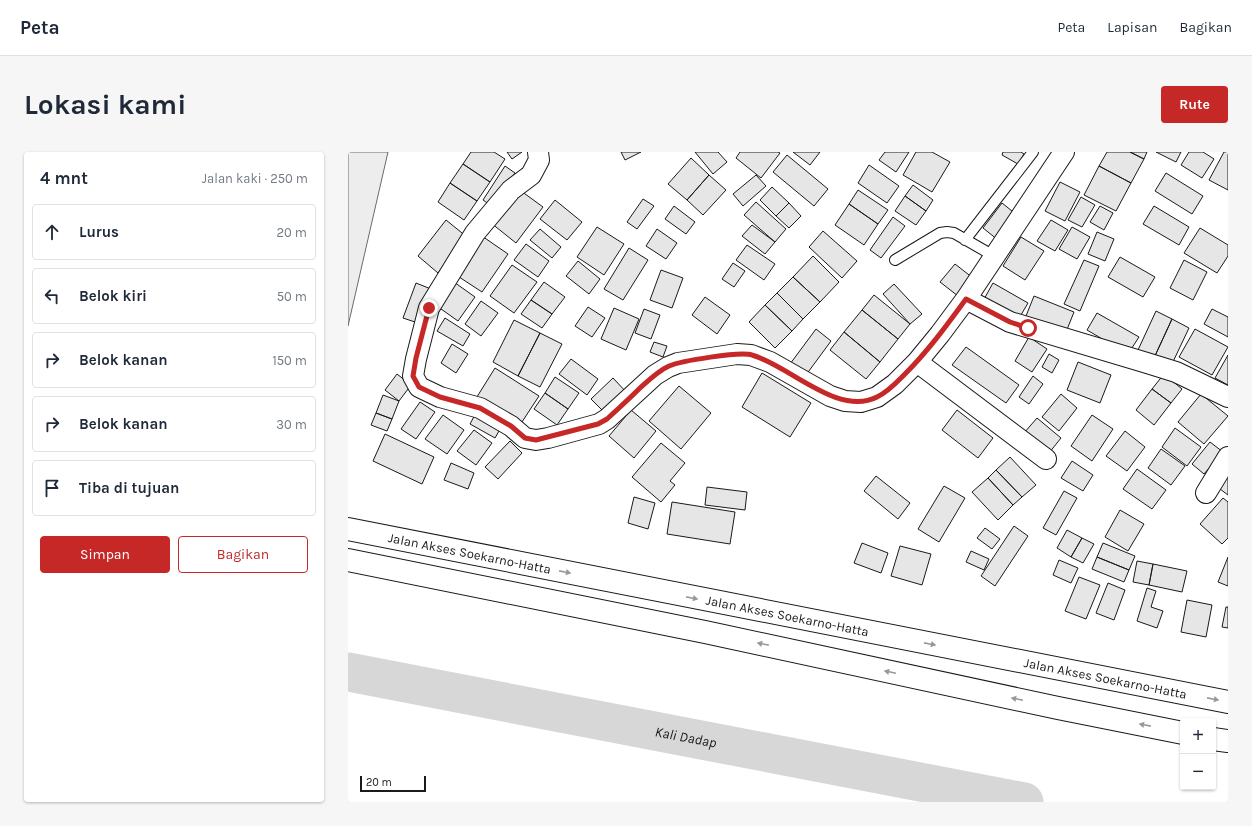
<!DOCTYPE html>
<html lang="id">
<head>
<meta charset="utf-8">
<style>
  :root { --surface:#fff; --page:#f6f6f7; --text:#1f2937; --muted:#747a83; --line:#e0e1e3; --accent:#c62828 }
  body { margin:0; font-family:Karla,sans-serif; background:var(--page); color:var(--text) }
  .controls { position:absolute; right:12px; bottom:12px; display:grid; overflow:hidden; border-radius:4px; box-shadow:0 1px 3px #0004 }
  .controls button { width:36px; height:36px; display:grid; place-items:center; padding:0; border:0; border-bottom:1px solid var(--line); background:var(--surface); color:var(--text); font:20px sans-serif }
  .scale { position:absolute; left:12px; bottom:10px; width:66px; box-sizing:border-box; padding-left:4px; border:2px solid #1a1a1a; border-top:0; font-size:11px; line-height:14px; white-space:nowrap; color:#1a1a1a; -webkit-text-stroke:3px #fff; paint-order:stroke }
  .stop { position:absolute; width:12px; height:12px; margin:-9px; border:3px solid #c62828; border-radius:50%; background:#fff }
  .stop.end { background:#c62828; border-color:#fff; box-shadow:0 1px 4px #0008 }
  .list { margin:0; padding:0; list-style:none }
  h2 { display:flex; justify-content:space-between; align-items:center; height:52px; margin:0; padding:0 16px; font-size:17px }
  h2 small { font-size:13px; font-weight:400; color:var(--muted) }
  .list li { display:grid; grid-template-columns:26px 1fr auto; gap:12px; align-items:center; box-sizing:border-box; height:56px; margin:0 8px 8px; padding:0 8px; border:1px solid var(--line); border-radius:4px }
  .list b { display:block; font-size:15px; white-space:nowrap }
  .list em { font-size:13px; font-style:normal; color:var(--muted) }
  .actions { display:flex; gap:8px; padding:12px 16px }
  .actions a { flex:1; padding:9px 0; border:1px solid var(--accent); border-radius:4px; text-align:center; font-size:14px; color:var(--accent) }
  .actions .main { background:var(--accent); color:#fff }
  .icon { flex:none; width:22px; height:22px; fill:none; stroke:currentColor; stroke-width:2; stroke-linecap:round; stroke-linejoin:round }
  .map { position:relative; flex:none; width:880px; height:650px; overflow:hidden; border-radius:4px }
  header { display:flex; align-items:center; gap:24px; box-sizing:border-box; height:56px; padding:0 20px; background:var(--surface); border-bottom:1px solid var(--line) }
  header strong { font-size:19px }
  nav { display:flex; gap:22px; margin-inline-start:auto; font-size:14px }
  .intro { display:flex; align-items:center; justify-content:space-between; box-sizing:border-box; height:96px; padding:0 24px }
  h1 { margin:0; font-size:28px }
  .button { padding:10px 18px; border-radius:4px; background:var(--accent); color:#fff; font-size:14px; font-weight:700 }
  main { display:flex; gap:24px; padding:0 24px }
  aside { flex:1; background:var(--surface); border-radius:4px; box-shadow:0 1px 3px #0004 }
  .map>svg:first-child { display:block }
  .built { fill:#ededed; stroke:#6a6a6a }
  .lines { fill:none; stroke-linecap:round; stroke-linejoin:round }
  .river { stroke:#d7d7d7; stroke-width:39 }
  .building { fill:#e6e6e6; stroke:#1a1a1a }
  .lane-casing { stroke:#1a1a1a; stroke-width:12 }
  .street-casing { stroke:#1a1a1a; stroke-width:22 }
  .secondary-casing { stroke:#1a1a1a; stroke-width:24 }
  .lane { stroke:#fff; stroke-width:10 }
  .street { stroke:#fff; stroke-width:20 }
  .secondary { stroke:#fff; stroke-width:22 }
  .oneway { fill:#989898 }
  .route { stroke:#c62828; stroke-width:5 }
  .labels { text-anchor:middle; dominant-baseline:central; stroke-width:3; stroke-linejoin:round; paint-order:stroke }
  .street-label { font-size:13px; fill:#1a1a1a; stroke:#fff }
  .water-label { font-size:14px; font-style:italic; fill:#1a1a1a; stroke:#fff }
</style>
</head>
<body>
<header>
<strong>Peta</strong>
<nav><a>Peta</a><a>Lapisan</a><a>Bagikan</a></nav>
</header>
<div class="intro"><h1>Lokasi kami</h1><a class="button">Rute</a></div>
<main>
<aside>
<h2>4 mnt<small>Jalan kaki · 250 m</small></h2>
<ul class="list">
<li><svg class="icon" aria-label="ahead" viewBox="0 0 24 24"><path d="M12 20V5M6 11l6-6 6 6"/></svg><div><b>Lurus</b></div><em>20 m</em></li>
<li><svg class="icon" aria-label="left" viewBox="0 0 24 24"><path d="M17 20v-9H6M10 6l-5 5 5 5"/></svg><div><b>Belok kiri</b></div><em>50 m</em></li>
<li><svg class="icon" aria-label="right" viewBox="0 0 24 24"><path d="M7 20v-9h11M14 6l5 5-5 5"/></svg><div><b>Belok kanan</b></div><em>150 m</em></li>
<li><svg class="icon" aria-label="right" viewBox="0 0 24 24"><path d="M7 20v-9h11M14 6l5 5-5 5"/></svg><div><b>Belok kanan</b></div><em>30 m</em></li>
<li><svg class="icon" aria-label="arrive" viewBox="0 0 24 24"><path d="M6 21V4h12l-3 4 3 4H6"/></svg><div><b>Tiba di tujuan</b></div></li>
</ul>
<div class="actions"><a class="main">Simpan</a><a>Bagikan</a></div>
</aside>
<div class="map">
<svg width="880" height="650" viewBox="0 0 880 650">
  <rect width="100%" height="100%" fill="#fff"/>
  <!-- built -->
  <path class="built" d="M0 0H40L0 174Z"/>
  <g class="lines">
    <!-- river -->
    <path class="river" id="s1" d="M0 520 676 650"/>
  </g>
  <!-- building -->
  <path class="building" d="M123 0H146L157 7 142 30 115 12Z
    M159 0H174L164 7Z
    M273 0H293L277 8Z
    M347 0H370L379 10 365 22Z
    M392 0H430L432 1 413 26 388 6Z
    M445 0H472L462 13Z
    M537 0H561L548 20 531 8Z
    M568 0H584L602 10 584 40 555 23Z
    M655 0H673L676 2 670 12 654 3Z
    M759 0H782L796 7 783 31 751 14Z
    M782 0H799L796 7Z
    M808 0H833L828 10Z
    M841 0H855L866 7 854 26 833 13Z
    M876 0H880V38L861 28Z
    M439 3 480 37 466 54 425 20Z
    M343 6 361 23 339 48 320 32Z
    M115 12 142 30 129 49 102 31Z
    M521 13 551 34 539 51 510 31Z
    M157 14 167 21 145 55 135 48Z
    M751 14 783 31 768 59 736 43Z
    M818 21 855 44 844 62 807 39Z
    M361 23 378 38 355 63 339 48Z
    M408 23 418 34 395 54 385 42Z
    M712 30 732 40 717 69 697 59Z
    M102 31 129 49 116 68 90 50Z
    M565 33 585 48 578 59 557 44Z
    M424 35 441 51 428 64 412 48Z
    M169 36 195 55 168 91 143 71Z
    M510 38 540 58 530 72 501 52Z
    M557 44 578 59 568 73 547 59Z
    M733 45 747 53 734 75 720 68Z
    M295 47 306 54 289 77 279 70Z
    M207 48 234 70 219 88 192 67Z
    M408 50 438 77 427 90 396 63Z
    M441 51 453 64 441 76 428 64Z
    M654 51 669 63 650 88 635 76Z
    M501 52 530 72 516 93 487 73Z
    M326 54 347 70 338 82 317 67Z
    M752 54 765 61 756 78 742 70Z
    M806 54 841 75 831 93 795 72Z
    M545 65 557 74 533 106 522 98Z
    M98 68 119 85 90 121 70 104Z
    M703 68 720 78 707 99 689 89Z
    M404 73 427 90 417 102 394 84Z
    M249 75 276 92 256 123 229 105Z
    M724 75 742 85 729 107 711 97Z
    M852 76 880 93V104L869 121 836 101Z
    M192 77 213 95 204 106 182 88Z
    M309 77 329 91 318 107 298 94Z
    M475 79 509 109 494 126 461 95Z
    M749 80 766 87 757 109 740 102Z
    M131 82 160 102 134 140 105 121Z
    M673 85 696 99 677 128 655 114Z
    M178 92 201 109 190 125 166 108Z
    M399 93 427 112 416 128 388 108Z
    M281 96 300 108 275 148 256 137Z
    M465 104 491 130 472 150 445 125Z
    M772 105 807 125 795 145 760 125Z
    M736 108 751 114 732 159 716 152Z
    M836 108 859 120 845 148 822 136Z
    M230 109 252 127 241 142 218 124Z
    M385 111 397 119 386 135 374 127Z
    M607 112 625 126 610 144 592 130Z
    M164 113 189 130 166 161 142 144Z
    M313 118 335 126 324 156 302 148Z
    M445 125 472 150 455 167 429 141Z
    M103 128 127 145 110 169 86 152Z
    M196 130 217 145 204 162 183 148Z
    M68 131 83 137 70 171 55 166Z
    M645 131 680 151 670 168 635 149Z
    M546 132 574 162 562 172 535 142Z
    M429 141 455 167 444 179 417 153Z
    M526 143 562 172 550 187 514 158Z
    M686 144 726 160 716 185 676 169Z
    M357 145 382 163 369 182 344 163Z
    M183 148 204 162 194 176 173 162Z
    M133 149 150 161 133 184 117 172Z
    M417 153 444 179 427 196 401 170Z
    M240 155 257 166 244 185 227 174Z
    M266 156 291 167 278 198 253 187Z
    M296 157 312 163 303 187 287 181Z
    M864 157 880 165V185L856 172Z
    M514 158 550 187 532 210 496 180Z
    M808 159 824 167 806 206 790 198Z
    M749 161 791 185 780 202 739 178Z
    M97 166 122 182 115 194 89 179Z
    M824 167 841 176 823 214 806 206Z
    M166 168 192 181 170 224 145 210Z
    M468 177 483 189 458 223 442 212Z
    M847 177 880 195 864 223 831 205Z
    M496 180 532 210 518 227 482 198Z
    M192 181 214 192 192 235 170 224Z
    M681 185 699 197 684 220 667 209Z
    M306 190 319 194 315 205 302 200Z
    M104 192 120 202 108 221 93 211Z
    M618 195 671 233 658 251 604 213Z
    M701 202 711 208 704 221 694 215Z
    M880 203V233L867 226Z
    M223 207 250 227 239 243 211 222Z
    M730 210 763 223 752 251 719 238Z
    M147 216 191 244 170 276 127 248Z
    M414 221 463 251 442 285 394 255Z
    M49 222 63 233 51 249 37 238Z
    M816 222 834 237 823 251 804 237Z
    M685 224 695 232 681 252 671 245Z
    M207 225 231 241 220 257 197 241Z
    M265 226 280 242 258 262 243 247Z
    M331 234 363 261 333 297 301 269Z
    M804 237 823 251 806 273 788 258Z
    M197 241 220 257 209 273 186 257Z
    M713 242 729 256 711 279 694 265Z
    M853 242 880 264 856 292 830 270Z
    M35 243 51 249 44 267 28 261Z
    M72 250 87 260 68 287 53 277Z
    M130 257 155 272 147 286 122 272Z
    M283 258 308 279 286 306 261 284Z
    M609 258 645 286 630 306 594 278Z
    M28 261 44 267 39 279 23 273Z
    M95 263 116 278 99 302 77 287Z
    M744 263 765 277 744 309 723 294Z
    M689 266 713 286 701 301 676 281Z
    M827 276 853 295 839 314 814 295Z
    M126 278 144 291 128 313 109 299Z
    M777 279 797 295 779 319 758 304Z
    M37 282 86 305 74 332 25 309Z
    M162 289 174 301 150 327 137 315Z
    M862 290 875 300 856 322 844 312Z
    M313 291 337 311 322 329 327 333 313 350 284 325Z
    M813 297 837 314 823 333 800 316Z
    M662 305 688 333 674 345 648 318Z
    M724 309 745 323 735 339 713 326Z
    M103 311 126 321 120 337 96 328Z
    M789 317 818 338 804 357 775 337Z
    M648 318 674 345 665 353 640 326Z
    M880 318V343L868 334Z
    M528 324 562 351 550 367 516 339Z
    M640 326 665 353 650 368 624 340Z
    M596 334 617 346 591 390 570 377Z
    M359 335 399 340 397 358 357 353Z
    M716 339 729 346 708 383 695 376Z
    M286 345 307 351 300 377 280 371Z
    M875 346 880 350V386L874 392 852 372Z
    M324 350 387 360 382 392 319 382Z
    M772 358 796 372 780 399 757 385Z
    M666 374 680 384 647 434 633 424Z
    M637 376 652 387 644 397 629 386Z
    M719 378 734 386 723 405 709 396Z
    M734 386 746 392 735 411 723 405Z
    M514 391 540 401 533 421 506 411Z
    M755 391 787 404 781 418 749 405Z
    M552 394 583 402 574 433 543 424Z
    M623 399 641 407 636 418 618 410Z
    M749 405 781 418 776 430 744 417Z
    M880 405V434L870 430Z
    M711 408 730 416 723 431 705 423Z
    M789 409 805 412 801 433 785 430Z
    M805 412 839 419 834 440 801 433Z
    M731 425 752 433 738 467 717 459Z
    M760 431 777 438 766 468 748 461Z
    M799 436 808 439 803 455 815 459 809 476 789 469Z
    M839 448 864 453 858 485 833 480Z
    M878 455H880V476L874 475Z"/>
  <g class="lines">
    <!-- lane casing -->
    <g class="lane-casing">
      <path id="lane" d="M617 88 685 0
        M547 108 592 81 599 80 606 81 646 104"/>
    </g>
    <!-- street casing -->
    <g class="street-casing">
      <path id="street" d="M190 0 191 8 183 23 163 38 127 81 81 156 68 207 65 224 71 235 92 245 132 256 163 274 177 286 188 288 200 286 251 272 259 267 307 223 320 215 330 211 389 202 403 203 422 210 482 244 497 249 513 250 529 245 547 232 569 210 592 182 618 147 716 0
        M618 147 662 170 799 211 828 220 880 245
        M569 210 698 307
        M858 341 880 305"/>
    </g>
    <!-- secondary casing -->
    <g class="secondary-casing">
      <g id="secondary">
        <path id="s2" d="M0 377 880 550"/>
        <path d="M0 408 357 480 710 556 835 581"/>
        <path d="M865 587 880 589"/>
      </g>
    </g>
    <!-- lane -->
    <use href="#lane" class="lane"/>
    <!-- street -->
    <use href="#street" class="street"/>
    <!-- secondary -->
    <use href="#secondary" class="secondary"/>
  </g>
  <!-- one-way arrows -->
  <defs><path id="oneway-solid" d="M-6-.8H1V-3.2L6.5 0L1 3.2V.8H-6Z"/></defs>
  <g class="oneway">
    <use href="#oneway-solid" transform="translate(217 420) rotate(11)"/>
    <use href="#oneway-solid" transform="translate(344 446) rotate(11)"/>
    <use href="#oneway-solid" transform="translate(415 492) rotate(-168)"/>
    <use href="#oneway-solid" transform="translate(582 492) rotate(11)"/>
    <use href="#oneway-solid" transform="translate(542 520) rotate(-168)"/>
    <use href="#oneway-solid" transform="translate(669 547) rotate(-168)"/>
    <use href="#oneway-solid" transform="translate(865 547) rotate(11)"/>
    <use href="#oneway-solid" transform="translate(797 573) rotate(-169)"/>
  </g>
  <g class="lines">
    <!-- route -->
    <path class="route" d="M81 156 68 206 65 224 71 235 92 245 132 256 163 274 177 286 188 288 250 272 259 267C270 257 281 247 292 236 301 228 310 219 321 214 333 209 392 199 404 203 442 214 490 265 529 245 540 240 549 230 557 222 580 199 599 173 618 147L662 170 680 176"/>
  </g>
  <g class="labels">
    <!-- street labels -->
    <g class="street-label">
      <text stroke="none"><textPath href="#s2" startOffset="124">Jalan Akses Soekarno-Hatta</textPath></text>
      <text stroke="none"><textPath href="#s2" startOffset="448">Jalan Akses Soekarno-Hatta</textPath></text>
      <text stroke="none"><textPath href="#s2" startOffset="772">Jalan Akses Soekarno-Hatta</textPath></text>
    </g>
    <!-- water labels -->
    <g class="water-label">
      <text stroke="none"><textPath href="#s1" startOffset="344">Kali Dadap</textPath></text>
    </g>
  </g>
</svg>
<div class="controls">
<button>+</button>
<button>−</button>
</div>
<div class="scale">20 m</div>
<div class="stop" style="left:680px;top:176px"></div>
<div class="stop end" style="left:81px;top:156px"></div>
</div>
</main>
</body>
</html>
